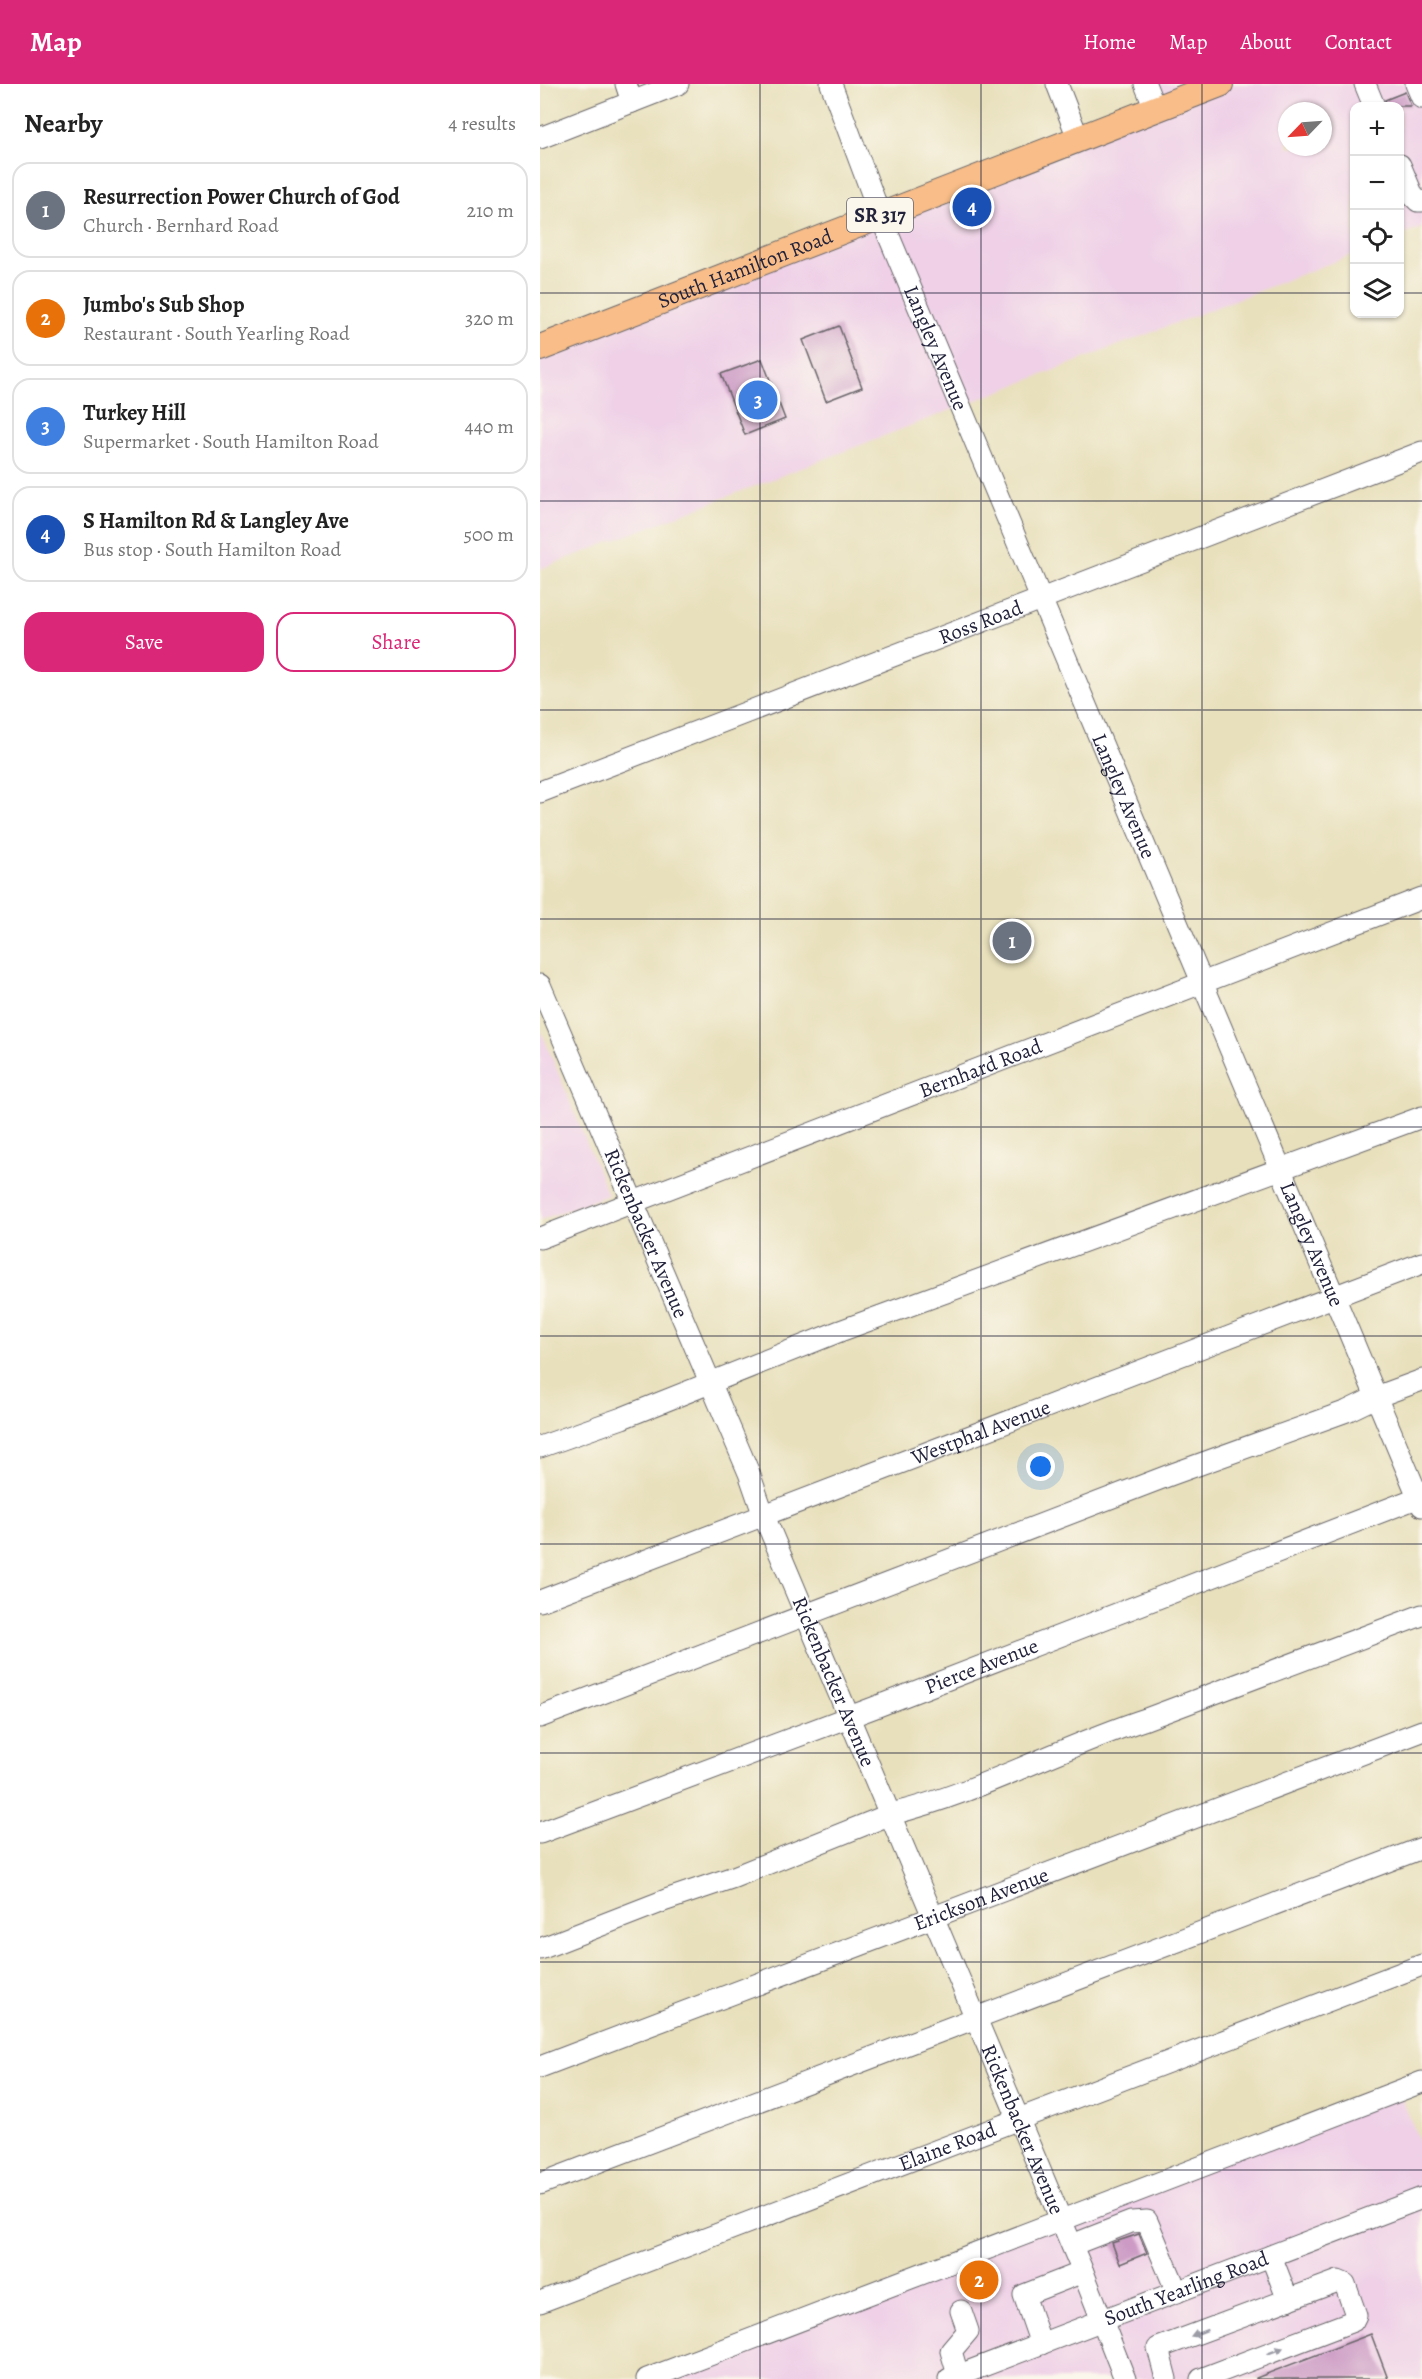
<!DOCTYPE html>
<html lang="en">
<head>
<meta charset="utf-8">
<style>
  :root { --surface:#fff; --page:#f2f2f2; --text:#222; --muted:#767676; --line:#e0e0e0; --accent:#db2777 }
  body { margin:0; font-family:Alegreya,serif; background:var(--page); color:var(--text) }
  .controls { position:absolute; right:18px; top:18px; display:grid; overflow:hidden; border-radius:12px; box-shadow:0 2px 4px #0004 }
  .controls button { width:54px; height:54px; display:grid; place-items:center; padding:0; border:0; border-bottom:2px solid var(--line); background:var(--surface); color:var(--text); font:30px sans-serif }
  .compass { position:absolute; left:738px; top:18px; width:54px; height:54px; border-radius:50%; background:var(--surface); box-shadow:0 2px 4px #0004; rotate:245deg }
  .you { position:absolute; left:501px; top:1383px; width:21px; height:21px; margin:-15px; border:4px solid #fff; border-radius:50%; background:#1a73e8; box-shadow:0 0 0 9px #1a73e833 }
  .badge { display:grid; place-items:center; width:39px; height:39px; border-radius:50%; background:var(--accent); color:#fff; font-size:20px; font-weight:700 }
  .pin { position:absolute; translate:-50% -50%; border:3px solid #fff; box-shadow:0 2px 6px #0006 }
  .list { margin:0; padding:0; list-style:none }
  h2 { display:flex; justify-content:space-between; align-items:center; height:78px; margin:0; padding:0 24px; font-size:26px }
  h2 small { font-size:20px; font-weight:400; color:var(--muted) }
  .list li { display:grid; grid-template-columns:39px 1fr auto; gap:18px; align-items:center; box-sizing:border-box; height:96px; margin:0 12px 12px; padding:0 12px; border:2px solid var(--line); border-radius:18px }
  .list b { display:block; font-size:22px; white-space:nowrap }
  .list p { margin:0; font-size:20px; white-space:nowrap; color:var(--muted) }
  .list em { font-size:20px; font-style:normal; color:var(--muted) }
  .actions { display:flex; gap:12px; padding:18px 24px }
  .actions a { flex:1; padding:14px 0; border:2px solid var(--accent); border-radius:18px; text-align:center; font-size:21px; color:var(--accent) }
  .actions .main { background:var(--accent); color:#fff }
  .icon { flex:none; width:33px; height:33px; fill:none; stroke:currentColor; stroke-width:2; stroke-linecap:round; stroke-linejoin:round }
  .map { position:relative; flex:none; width:882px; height:2295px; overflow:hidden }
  header { display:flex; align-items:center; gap:36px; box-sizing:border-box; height:84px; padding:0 30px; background:var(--accent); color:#fff }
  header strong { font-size:28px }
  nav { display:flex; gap:33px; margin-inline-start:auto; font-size:21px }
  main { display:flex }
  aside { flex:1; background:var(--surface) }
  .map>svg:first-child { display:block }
  .built { fill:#efd0e7; fill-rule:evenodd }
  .building { fill:#cc9ac5 }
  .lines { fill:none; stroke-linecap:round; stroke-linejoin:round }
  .minor-casing { stroke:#676468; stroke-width:23 }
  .major-casing { stroke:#676468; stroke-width:28 }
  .minor { stroke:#fff; stroke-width:21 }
  .major { stroke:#f8bd88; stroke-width:26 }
  .oneway { fill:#9c9ca7 }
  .grid { fill:none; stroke:#22223b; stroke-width:1.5; stroke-opacity:0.55 }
  .labels { text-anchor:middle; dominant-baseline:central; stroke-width:5; stroke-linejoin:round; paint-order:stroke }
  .shield { fill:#fbf7ec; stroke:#636270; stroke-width:1.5 }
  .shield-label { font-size:20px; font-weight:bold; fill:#22223b }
  .street-label { font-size:21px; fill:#22223b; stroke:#fbf7ec }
</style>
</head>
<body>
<header>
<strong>Map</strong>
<nav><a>Home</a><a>Map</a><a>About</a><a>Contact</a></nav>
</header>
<main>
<aside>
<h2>Nearby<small>4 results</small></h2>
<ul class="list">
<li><span class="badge" style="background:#6b7280">1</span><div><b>Resurrection Power Church of God</b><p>Church · Bernhard Road</p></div><em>210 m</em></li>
<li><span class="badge" style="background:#e8710a">2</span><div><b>Jumbo's Sub Shop</b><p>Restaurant · South Yearling Road</p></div><em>320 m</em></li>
<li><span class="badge" style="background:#3f7fe0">3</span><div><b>Turkey Hill</b><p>Supermarket · South Hamilton Road</p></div><em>440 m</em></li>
<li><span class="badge" style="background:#1a4fb4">4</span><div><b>S Hamilton Rd &amp; Langley Ave</b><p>Bus stop · South Hamilton Road</p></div><em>500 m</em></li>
</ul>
<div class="actions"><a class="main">Save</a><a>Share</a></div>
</aside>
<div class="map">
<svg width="882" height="2295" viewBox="0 0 882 2295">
  <rect width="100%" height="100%" fill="#fbf7ec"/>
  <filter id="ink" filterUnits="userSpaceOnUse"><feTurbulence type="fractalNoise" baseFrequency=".0167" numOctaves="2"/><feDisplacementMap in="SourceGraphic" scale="12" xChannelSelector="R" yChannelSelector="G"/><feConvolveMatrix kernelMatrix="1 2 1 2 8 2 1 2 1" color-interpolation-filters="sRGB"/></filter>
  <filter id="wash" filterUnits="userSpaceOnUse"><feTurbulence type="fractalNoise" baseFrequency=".008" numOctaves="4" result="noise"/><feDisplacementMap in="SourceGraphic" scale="24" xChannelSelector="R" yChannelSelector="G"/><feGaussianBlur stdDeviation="1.35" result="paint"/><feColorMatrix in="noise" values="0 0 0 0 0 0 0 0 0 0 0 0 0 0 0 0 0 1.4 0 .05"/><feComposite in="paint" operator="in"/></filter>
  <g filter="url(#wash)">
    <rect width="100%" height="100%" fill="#e8e0bc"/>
    <!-- built -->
    <path class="built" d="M598 0H882V144L860 152V22H814V170L0 485V263L608 29ZM747 27H783V63H747Z
      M0 944 68 1111 0 1136Z
      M859 2007 882 2064V2295H104Z"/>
    <g id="blocks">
      <!-- building -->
      <path class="building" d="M865 8 871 22H847L845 16Z
        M299 242 322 303 286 317 263 256Z
        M222 275 245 335 205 351 181 290Z
        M599 2150 607 2169 580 2180 572 2159Z
        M451 2179 459 2201 427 2213 419 2191Z
        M831 2250 848 2295H716V2294Z"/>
    </g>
  </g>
  <g filter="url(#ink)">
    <use href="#blocks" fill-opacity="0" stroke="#676468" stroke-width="1.5"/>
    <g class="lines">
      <!-- minor casing -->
      <g class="minor-casing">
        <g id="minor">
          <path d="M86 0 92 18"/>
          <path id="s1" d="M291 0 340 131 882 1422"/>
          <path d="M517 0 538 54"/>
          <path d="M605 0 615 25"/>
          <path d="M825 0 834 22"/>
          <path d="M876 0 882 14"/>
          <path d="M0 54 138 0"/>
          <path d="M860 81 873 112 878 117H882"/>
          <path id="s2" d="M0 708 882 368"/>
          <path id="s3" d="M0 901 209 1389 224 1432 543 2188 585 2295"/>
          <path id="s4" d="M0 1154 882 814"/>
          <path d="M0 1363 82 1334 300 1247 882 1033"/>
          <path id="s5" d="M0 1517 882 1179"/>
          <path d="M0 1633 630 1391 807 1327 836 1313 882 1296"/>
          <path id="s6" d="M0 1749 333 1624 882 1412"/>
          <path d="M0 1865 126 1816 194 1793 351 1730C439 1709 520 1663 606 1635L882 1531"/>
          <path id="s7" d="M0 1983 882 1647"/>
          <path d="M0 2100 882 1764"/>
          <path d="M532 2161 591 2138 607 2137 637 2208"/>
          <path d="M731 2172 748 2216"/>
          <path id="s8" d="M0 2218 882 1881"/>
          <path d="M501 2260 484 2211 543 2188"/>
          <path d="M418 2291 411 2267 428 2247 421 2227"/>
          <path d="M107 2295 882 1998"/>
          <path id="s9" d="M409 2295 882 2114"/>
          <path d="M626 2295 618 2264 798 2197 805 2200 816 2231 813 2237 661 2295"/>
        </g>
      </g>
      <!-- major casing -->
      <g class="major-casing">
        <g id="major">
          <path id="s10" d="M0 264 680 0"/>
        </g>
      </g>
      <!-- minor -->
      <use href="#minor" class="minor"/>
      <!-- major -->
      <use href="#major" class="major"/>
    </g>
    <!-- one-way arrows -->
    <defs><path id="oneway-solid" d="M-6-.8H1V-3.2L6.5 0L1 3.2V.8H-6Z" transform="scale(1.5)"/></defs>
    <g class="oneway">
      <use href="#oneway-solid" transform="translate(659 2249) rotate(159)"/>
      <use href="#oneway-solid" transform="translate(735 2267) rotate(-21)"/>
    </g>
  </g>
  <!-- grid -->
  <path class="grid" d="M220 0V2295M441 0V2295M662 0V2295M0 209H814M860 209H882M0 417H882M0 626H882M0 835H882M0 1043H882M0 1252H882M0 1460H882M0 1669H882M0 1878H882M0 2086H882"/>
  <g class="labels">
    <!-- shield labels -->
    <rect class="shield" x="307" y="114" width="66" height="34" rx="4.5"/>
    <g class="shield-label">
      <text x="340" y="131">SR 317</text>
    </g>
    <!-- street labels -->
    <g class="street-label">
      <text stroke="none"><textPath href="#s10" startOffset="220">South Hamilton Road</textPath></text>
      <text stroke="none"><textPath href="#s1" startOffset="284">Langley Avenue</textPath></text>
      <text stroke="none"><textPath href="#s2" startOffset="472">Ross Road</textPath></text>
      <text stroke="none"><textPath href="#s1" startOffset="770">Langley Avenue</textPath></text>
      <text stroke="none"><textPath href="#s4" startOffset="472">Bernhard Road</textPath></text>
      <text stroke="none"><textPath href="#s3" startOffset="270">Rickenbacker Avenue</textPath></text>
      <text stroke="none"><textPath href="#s1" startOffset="1256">Langley Avenue</textPath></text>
      <text stroke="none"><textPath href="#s5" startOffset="472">Westphal Avenue</textPath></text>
      <text stroke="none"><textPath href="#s6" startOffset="472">Pierce Avenue</textPath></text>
      <text stroke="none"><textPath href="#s3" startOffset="756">Rickenbacker Avenue</textPath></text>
      <text stroke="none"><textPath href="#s7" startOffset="472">Erickson Avenue</textPath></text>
      <text stroke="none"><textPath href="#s3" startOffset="1242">Rickenbacker Avenue</textPath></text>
      <text stroke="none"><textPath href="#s8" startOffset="436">Elaine Road</textPath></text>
      <text stroke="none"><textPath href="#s9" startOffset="254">South Yearling Road</textPath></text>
    </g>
  </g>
</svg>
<div class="controls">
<button>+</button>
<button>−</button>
<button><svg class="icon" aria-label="locate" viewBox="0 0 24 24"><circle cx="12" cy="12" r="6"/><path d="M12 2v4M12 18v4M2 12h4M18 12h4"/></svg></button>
<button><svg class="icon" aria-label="layers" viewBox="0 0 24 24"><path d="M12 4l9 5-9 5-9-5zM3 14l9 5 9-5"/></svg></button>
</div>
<svg class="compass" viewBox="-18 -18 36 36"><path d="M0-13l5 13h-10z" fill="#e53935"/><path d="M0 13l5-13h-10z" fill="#767676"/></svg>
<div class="you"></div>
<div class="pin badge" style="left:472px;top:857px;background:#6b7280">1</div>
<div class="pin badge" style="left:439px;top:2196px;background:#e8710a">2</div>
<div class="pin badge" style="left:218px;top:316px;background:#3f7fe0">3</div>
<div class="pin badge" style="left:432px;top:123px;background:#1a4fb4">4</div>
</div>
</main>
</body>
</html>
